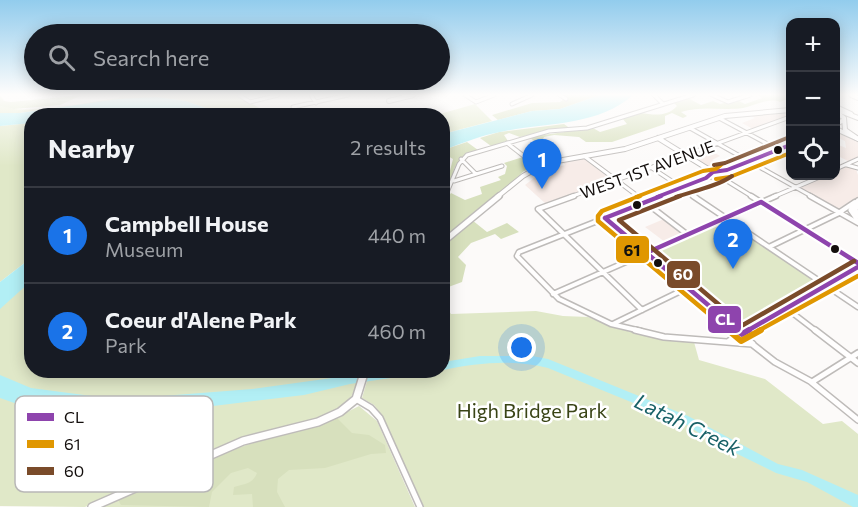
<!DOCTYPE html>
<html lang="en">
<head>
<meta charset="utf-8">
<style>
  :root { --surface:#171b24; --page:#20242c; --text:#f1f3f6; --muted:#9ea1a6; --line:#363941; --accent:#1a73e8 }
  body { margin:0; font-family:Commissioner,sans-serif; background:var(--page); color:var(--text) }
  .controls { position:absolute; right:18px; top:18px; display:grid; overflow:hidden; border-radius:12px; box-shadow:0 3px 15px #0003 }
  .controls button { width:54px; height:54px; display:grid; place-items:center; padding:0; border:0; border-bottom:2px solid var(--line); background:var(--surface); color:var(--text); font:30px sans-serif }
  .you { position:absolute; left:522px; top:348px; width:21px; height:21px; margin:-15px; border:4px solid #fff; border-radius:50%; background:#1a73e8; box-shadow:0 0 0 9px #1a73e833 }
  .badge { display:grid; place-items:center; width:39px; height:39px; border-radius:50%; background:var(--accent); color:#fff; font-size:20px; font-weight:700 }
  .pin { position:absolute; translate:-50% -50px; filter:drop-shadow(0 2px 3px #0008) }
  .pin::after { content:''; position:absolute; top:32px; width:21px; height:18px; background:inherit; clip-path:polygon(0 0,100% 0,50% 100%) }
  .list { margin:0; padding:0; list-style:none }
  h2 { display:flex; justify-content:space-between; align-items:center; height:78px; margin:0; padding:0 24px; font-size:26px }
  h2 small { font-size:20px; font-weight:400; color:var(--muted) }
  .list li { display:grid; grid-template-columns:39px 1fr auto; gap:18px; align-items:center; box-sizing:border-box; height:96px; padding:0 24px; border-top:2px solid var(--line) }
  .list b { display:block; font-size:22px; white-space:nowrap }
  .list p { margin:0; font-size:20px; white-space:nowrap; color:var(--muted) }
  .list em { font-size:20px; font-style:normal; color:var(--muted) }
  .icon { flex:none; width:33px; height:33px; fill:none; stroke:currentColor; stroke-width:2; stroke-linecap:round; stroke-linejoin:round }
  .map { position:relative; flex:none; width:858px; height:507px; overflow:hidden }
  .search { position:absolute; background:var(--surface); box-shadow:0 3px 15px #0003; left:24px; top:24px; width:426px; height:66px; display:flex; align-items:center; gap:15px; box-sizing:border-box; padding:0 21px; border-radius:33px; color:var(--muted); font-size:22px }
  .panel { position:absolute; background:var(--surface); box-shadow:0 3px 15px #0003; left:24px; top:108px; width:426px; height:270px; border-radius:24px }
  .map>svg:first-child { display:block }
  .built { fill:#f7ece8 }
  .green { fill:#e0e8c8 }
  .forest { fill:#d7e0bd }
  .water { fill:#b2eff5 }
  .lines { fill:none; stroke-linecap:round; stroke-linejoin:round }
  .street-far2-casing { stroke:#bebbb9; stroke-width:5 }
  .street-far1-casing { stroke:#bebbb9; stroke-width:7 }
  .street-casing { stroke:#bebbb9; stroke-width:8 }
  .secondary-far2-casing { stroke:#bebbb9; stroke-width:6 }
  .secondary-far1-casing { stroke:#bebbb9; stroke-width:8 }
  .secondary-casing { stroke:#bebbb9; stroke-width:10 }
  .primary-far1-casing { stroke:#bebbb9; stroke-width:6 }
  .primary-casing { stroke:#bebbb9; stroke-width:8 }
  .street-far2 { stroke:#fffefe; stroke-width:3 }
  .street-far1 { stroke:#fffefe; stroke-width:4 }
  .street { stroke:#fffefe; stroke-width:5 }
  .secondary-far2 { stroke:#fffefe; stroke-width:4 }
  .secondary-far1 { stroke:#fffefe; stroke-width:5 }
  .secondary { stroke:#fffefe; stroke-width:7 }
  .primary-far1 { stroke:#fffefe; stroke-width:4 }
  .primary { stroke:#fffefe; stroke-width:5 }
  .bus-1-far2-casing { stroke:#fff; stroke-width:8 }
  .bus-1-far1-casing { stroke:#fff; stroke-width:9 }
  .bus-1-casing { stroke:#fff; stroke-width:10 }
  .bus-2-far2-casing { stroke:#fff; stroke-width:8 }
  .bus-2-far1-casing { stroke:#fff; stroke-width:9 }
  .bus-2-casing { stroke:#fff; stroke-width:10 }
  .bus-3-far1-casing { stroke:#fff; stroke-width:8 }
  .bus-3-casing { stroke:#fff; stroke-width:9 }
  .bus-1-far2 { stroke:#8e44ad; stroke-width:4 }
  .bus-1-far1 { stroke:#8e44ad; stroke-width:4.5 }
  .bus-1 { stroke:#8e44ad; stroke-width:6 }
  .bus-2-far2 { stroke:#e09701; stroke-width:4 }
  .bus-2-far1 { stroke:#e09701; stroke-width:4.5 }
  .bus-2 { stroke:#e09701; stroke-width:6 }
  .bus-3-far1 { stroke:#7a4b2a; stroke-width:4 }
  .bus-3 { stroke:#7a4b2a; stroke-width:4.5 }
  .bus-dot { fill:#130e0c; stroke:#fff; stroke-width:2 }
  .labels { text-anchor:middle; dominant-baseline:central; stroke-width:5; stroke-linejoin:round; paint-order:stroke }
  .street-label { font-size:16px; fill:#130e0c; stroke:#fff }
  .near-park-label { font-size:20px; fill:#394416; stroke:#fff }
  .near-water-label { font-size:21px; font-style:italic; fill:#186167; stroke:#fff }
  .key { fill:#fff; stroke:#b8b7b6; stroke-width:1.5 }
  .key-label { font-size:16px; fill:#130e0c }
  .line-badge { stroke:#fff; stroke-width:2 }
  .badge-label { font-size:16px; text-anchor:middle; font-weight:bold; fill:#fff }
  .pale-badge-label { font-size:16px; text-anchor:middle; font-weight:bold; fill:#111 }
</style>
</head>
<body>
<div class="map">
<svg width="858" height="507" viewBox="0 0 858 507">
  <rect width="100%" height="100%" fill="#fcfaf9"/>
  <!-- built -->
  <path class="built" d="M790 112V115L753 129 742 123 755 118 750 115Z
    M836 130 858 141V157L848 161 836 155V144L846 148 845 141 836 137Z
    M707 148 720 156 712 160 725 168 714 171 688 156Z
    M584 158 611 180 546 204 525 185 543 171 565 165 562 161Z
    M848 166 856 169 858 175V199L835 210 797 189 827 176H836V172Z
    M664 219 683 233V234L665 242 645 227Z"/>
  <!-- green -->
  <path class="green" d="M120 95H236L272 115H225L186 101 156 97 64 106 20 113H0V106C5 106 9 108 14 109 43 112 89 102 119 98Z
    M475 104 492 121 443 134 442 116H433Z
    M126 110H156L186 115 72 116Z
    M31 123V258L0 282V126Z
    M726 220 820 284 740 329 650 254Z
    M31 262 32 370 362 371 350 400 333 413 305 423 255 434 185 462 85 507 0 506V287Z
    M443 303 451 314 536 311 563 316 588 317 615 328 667 340 694 342 699 360 765 379 823 424 842 421 858 434V507H424L381 414 374 405 362 398 370 371 442 370Z
    M359 406 377 421 415 507H103L211 458 259 440 320 426Z"/>
  <!-- forest -->
  <path class="forest" d="M0 95 4 101 11 102 82 95 60 105 14 109 0 106Z
    M562 95H600L560 109 532 111 498 120 492 115 532 103 560 102 564 99Z
    M757 95H790V98L780 102C770 97 754 106 743 108 721 111 704 105 681 112L687 116 683 118 672 113 665 116V124L612 142H586L579 137 554 135 544 137 540 145 543 148 531 151 527 148 534 141 529 137 593 128 600 132 627 124 622 118C628 117 636 113 641 113 654 115 667 117 677 106L673 102 688 98 701 105 713 101 720 104 737 100 745 104 762 98Z
    M564 124 571 129 546 131 520 137 509 133 504 135 508 141 491 146 480 138 499 132Z
    M467 142 478 150C444 162 460 174 443 198V184L447 182 453 159 446 155 443 158V150Z
    M526 156 537 166 524 171 487 205 443 239V205L451 193 465 200 482 194 480 187 501 180 498 177 505 174 507 166 504 163Z
    M472 220 487 232 507 223 519 232 501 239 495 234 471 243 458 257 466 265 462 282 443 289V244Z
    M337 418 352 433 369 435 385 445 386 453 371 454 325 468 289 470 278 479 277 492 285 507H253L252 494 233 495 234 487C245 484 253 484 257 473L248 468 231 473 212 492 209 507 121 505 118 500C164 479 209 458 256 442 283 432 311 430 337 418Z"/>
  <!-- water -->
  <path class="water" d="M600 95H633C597 127 545 122 500 132 481 135 461 144 443 150V134L532 111 560 109Z
    M156 97 186 101 225 115H186L156 110H126L72 115 32 116 31 123 0 126V113H20L118 99Z
    M31 258V281L0 309V282Z
    M480 356H532L548 359 688 416 778 464 802 470 858 495V507H853L807 482 776 473 711 441 687 425 548 368C513 359 478 363 443 370V362Z
    M383 371H438L350 384 304 395 148 414 60 413 23 406 0 398V375L31 388 107 398H137L252 389Z"/>
  <g class="lines">
    <!-- street-far2 casing -->
    <g class="street-far2-casing">
      <path id="street-far2" d="M239 95 250 102 278 95
        M311 95 316 103
        M465 95 476 102 494 95
        M560 95 566 99
        M654 95 663 104
        M712 95 728 102 750 95
        M512 104 532 95
        M293 107 348 95
        M719 118 790 156
        M690 128 813 197
        M507 143 525 157
        M584 156 639 197
        M461 159 476 174
        M847 165 858 168
        M652 168 696 197
        M836 169 858 159
        M719 176 753 197
        M454 181 502 166
        M445 197 459 164 467 155 549 131 587 128 693 95
        M570 197 790 117
        M657 197 706 178 717 176
        M773 197 822 176"/>
    </g>
    <!-- street-far1 casing -->
    <g class="street-far1-casing">
      <path id="street-far1" d="M574 196 538 209 642 310
        M637 196 688 235
        M693 196 858 307
        M751 196 858 263
        M810 196 858 223
        M442 203 446 196
        M605 219 738 331
        M769 247 837 214 855 202
        M553 294 776 196
        M786 308 816 331
        M613 324 687 288
        M641 331 611 324 559 299 517 256 519 252 661 196
        M746 331 858 267"/>
    </g>
    <!-- street casing -->
    <g class="street-casing">
      <path id="street" d="M635 330 664 337 752 344 775 362 810 381 858 420
        M736 330 753 344
        M815 330 858 363
        M729 341 749 330
        M812 382 858 353
        M356 399 371 408 380 418 420 507"/>
    </g>
    <!-- secondary-far2 casing -->
    <g class="secondary-far2-casing">
      <path id="secondary-far2" d="M851 95 858 98
        M389 101 413 95
        M836 107 851 114
        M836 124 844 120
        M836 129 856 138
        M658 138 713 172
        M712 173 727 170 790 145
        M497 197 523 176 546 163 625 149 725 116 790 110"/>
    </g>
    <!-- secondary-far1 casing -->
    <g class="secondary-far1-casing">
      <path id="secondary-far1" d="M442 243 499 196"/>
    </g>
    <!-- secondary casing -->
    <g class="secondary-casing">
      <path id="secondary" d="M92 507 243 441 318 422 340 412 356 399 365 370"/>
    </g>
    <!-- primary-far1 casing -->
    <g class="primary-far1-casing">
      <path id="primary-far1" d="M840 111 858 118
        M836 112 844 118 845 130 858 139"/>
    </g>
    <!-- primary casing -->
    <g class="primary-casing">
      <path id="primary" d="M858 201 851 210 858 220
        M857 216 855 209 858 205"/>
    </g>
    <!-- street-far2 -->
    <use href="#street-far2" class="street-far2"/>
    <!-- street-far1 -->
    <use href="#street-far1" class="street-far1"/>
    <!-- street -->
    <use href="#street" class="street"/>
    <!-- secondary-far2 -->
    <use href="#secondary-far2" class="secondary-far2"/>
    <!-- secondary-far1 -->
    <use href="#secondary-far1" class="secondary-far1"/>
    <!-- secondary -->
    <use href="#secondary" class="secondary"/>
    <!-- primary-far1 -->
    <use href="#primary-far1" class="primary-far1"/>
    <!-- primary -->
    <use href="#primary" class="primary"/>
    <!-- bus-1-far2 casing -->
    <g class="bus-1-far2-casing">
      <path id="bus-1-far2" d="M657 197 706 178 713 172 727 170 790 145"/>
    </g>
    <!-- bus-1-far1 casing -->
    <g class="bus-1-far1-casing">
      <path id="bus-1-far1" d="M605 218 739 331
        M605 218 661 196
        M646 253 761 202 858 263
        M747 331 858 267"/>
    </g>
    <!-- bus-1 casing -->
    <g class="bus-1-casing">
      <path id="bus-1" d="M737 330 742 334 749 330"/>
    </g>
    <!-- bus-2-far2 casing -->
    <g class="bus-2-far2-casing">
      <path id="bus-2-far2" d="M716 179 730 177 790 153
        M636 197 703 171 716 169 722 164"/>
    </g>
    <!-- bus-2-far1 casing -->
    <g class="bus-2-far1-casing">
      <path id="bus-2-far1" d="M640 196 602 211 598 216V221L729 331
        M758 331 858 276"/>
    </g>
    <!-- bus-2 casing -->
    <g class="bus-2-casing">
      <path id="bus-2" d="M728 330 741 341 761 330"/>
    </g>
    <!-- bus-3-far1 casing -->
    <g class="bus-3-far1-casing">
      <path id="bus-3-far1" d="M714 165 725 163 787 138
        M676 197C694 191 718 186 732 176"/>
    </g>
    <!-- bus-3 casing -->
    <g class="bus-3-casing">
      <path id="bus-3" d="M680 196 619 220 743 325 854 261"/>
    </g>
    <!-- bus-1-far2 -->
    <use href="#bus-1-far2" class="bus-1-far2"/>
    <!-- bus-1-far1 -->
    <use href="#bus-1-far1" class="bus-1-far1"/>
    <!-- bus-1 -->
    <use href="#bus-1" class="bus-1"/>
    <!-- bus-2-far2 -->
    <use href="#bus-2-far2" class="bus-2-far2"/>
    <!-- bus-2-far1 -->
    <use href="#bus-2-far1" class="bus-2-far1"/>
    <!-- bus-2 -->
    <use href="#bus-2" class="bus-2"/>
    <!-- bus-3-far1 -->
    <use href="#bus-3-far1" class="bus-3-far1"/>
    <!-- bus-3 -->
    <use href="#bus-3" class="bus-3"/>
  </g>
  <!-- sky -->
  <linearGradient id="sky" x2="0" y2="1"><stop stop-color="#92cced"/><stop offset="0.57" stop-color="#fefdfc"/><stop offset="1" stop-color="#fefdfc" stop-opacity="0"/></linearGradient>
  <rect width="858" height="166" fill="url(#sky)"/>
  <!-- markers -->
  <g class="bus-dot">
    <circle cx="778" cy="150" r="5"/>
    <circle cx="637" cy="205" r="5"/>
    <circle cx="835" cy="249" r="5"/>
    <circle cx="658" cy="263" r="5"/>
  </g>
  <g class="labels">
    <!-- street labels -->
    <g class="street-label">
      <text transform="translate(647 169) rotate(-20)">WEST 1ST AVENUE</text>
    </g>
    <!-- near-park labels -->
    <g class="near-park-label">
      <text x="532" y="410">High Bridge Park</text>
    </g>
    <!-- near-water labels -->
    <g class="near-water-label">
      <text transform="translate(688 424) rotate(26)">Latah Creek</text>
    </g>
  </g>
  <!-- legend -->
  <rect x="15" y="396" width="198" height="96" rx="9" class="key"/>
  <rect x="27" y="413" width="27" height="8" fill="#8e44ad"/>
  <rect x="27" y="440" width="27" height="8" fill="#e09701"/>
  <rect x="27" y="467" width="27" height="8" fill="#7a4b2a"/>
  <g class="key-label">
    <text x="64" y="423">CL</text>
    <text x="64" y="450">61</text>
    <text x="64" y="477">60</text>
  </g>
  <g class="line-badge">
    <rect x="615" y="235" width="35" height="29" rx="6" fill="#e09701"/>
    <rect x="666" y="260" width="35" height="29" rx="6" fill="#7a4b2a"/>
    <rect x="707" y="305" width="35" height="29" rx="6" fill="#8e44ad"/>
  </g>
  <g class="badge-label">
    <text x="683" y="280">60</text>
    <text x="725" y="325">CL</text>
  </g>
  <g class="pale-badge-label">
    <text x="632" y="256">61</text>
  </g>
</svg>
<div class="controls">
<button>+</button>
<button>−</button>
<button><svg class="icon" aria-label="locate" viewBox="0 0 24 24"><circle cx="12" cy="12" r="6"/><path d="M12 2v4M12 18v4M2 12h4M18 12h4"/></svg></button>
</div>
<div class="you"></div>
<div class="pin badge" style="left:542px;top:189px">1</div>
<div class="pin badge" style="left:733px;top:269px">2</div>
<div class="search"><svg class="icon" aria-label="search" viewBox="0 0 24 24"><circle cx="10" cy="10" r="6"/><path d="M15 15l6 6"/></svg>Search here</div>
<section class="panel">
<h2>Nearby<small>2 results</small></h2>
<ul class="list">
<li><span class="badge">1</span><div><b>Campbell House</b><p>Museum</p></div><em>440 m</em></li>
<li><span class="badge">2</span><div><b>Coeur d'Alene Park</b><p>Park</p></div><em>460 m</em></li>
</ul>
</section>
</div>
</body>
</html>
